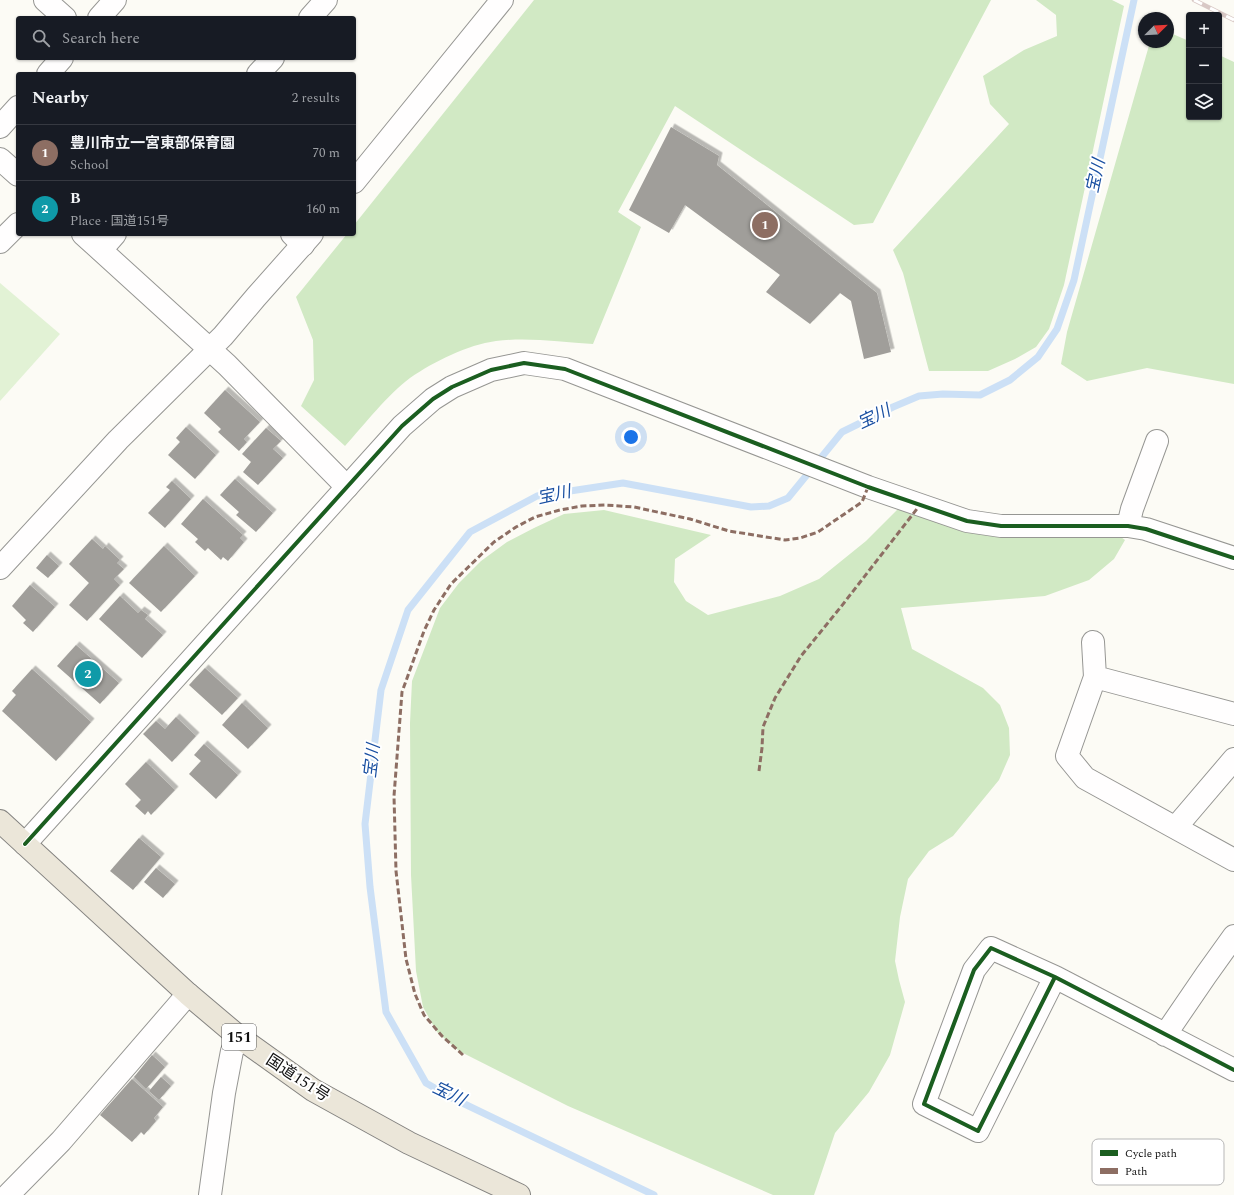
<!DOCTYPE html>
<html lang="en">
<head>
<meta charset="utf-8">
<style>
  :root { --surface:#171b24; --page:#20242c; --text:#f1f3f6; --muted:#9ea1a6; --line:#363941; --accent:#2563eb }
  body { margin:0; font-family:Spectral,"Noto Sans JP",serif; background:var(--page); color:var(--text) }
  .controls { position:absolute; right:12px; top:12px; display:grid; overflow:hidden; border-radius:4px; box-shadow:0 1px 3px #0004 }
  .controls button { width:36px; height:36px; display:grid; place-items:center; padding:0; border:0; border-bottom:1px solid var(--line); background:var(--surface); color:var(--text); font:20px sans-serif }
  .compass { position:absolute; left:1138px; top:12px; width:36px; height:36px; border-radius:50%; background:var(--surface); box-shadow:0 1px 3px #0004; rotate:66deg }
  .you { position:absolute; left:631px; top:437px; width:14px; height:14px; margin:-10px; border:3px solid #fff; border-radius:50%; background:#1a73e8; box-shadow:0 0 0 6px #1a73e833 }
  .badge { display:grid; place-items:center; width:26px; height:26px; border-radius:50%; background:var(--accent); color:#fff; font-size:13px; font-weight:700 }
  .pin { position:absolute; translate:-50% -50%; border:2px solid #fff; box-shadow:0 1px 4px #0006 }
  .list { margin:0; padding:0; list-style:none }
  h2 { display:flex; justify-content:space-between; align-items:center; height:52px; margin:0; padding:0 16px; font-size:17px }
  h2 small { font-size:13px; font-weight:400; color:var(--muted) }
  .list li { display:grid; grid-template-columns:26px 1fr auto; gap:12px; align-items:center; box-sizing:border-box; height:56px; padding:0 16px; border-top:1px solid var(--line) }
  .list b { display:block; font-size:15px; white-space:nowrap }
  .list p { margin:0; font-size:13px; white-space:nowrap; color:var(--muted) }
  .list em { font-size:13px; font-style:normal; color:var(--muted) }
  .icon { flex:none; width:22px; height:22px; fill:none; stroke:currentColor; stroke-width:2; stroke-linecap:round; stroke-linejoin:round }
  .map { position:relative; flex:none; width:1234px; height:1195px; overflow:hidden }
  .search { position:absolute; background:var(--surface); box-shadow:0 1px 3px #0004; left:16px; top:16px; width:340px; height:44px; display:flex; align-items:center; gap:10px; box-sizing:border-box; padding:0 14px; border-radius:4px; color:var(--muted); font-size:15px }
  .panel { position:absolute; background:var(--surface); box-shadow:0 1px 3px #0004; left:16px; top:72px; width:340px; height:164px; border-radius:4px }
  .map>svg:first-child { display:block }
  .green { fill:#e2f2d5 }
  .forest { fill:#d1e9c4 }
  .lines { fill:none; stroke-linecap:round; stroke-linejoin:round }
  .stream { stroke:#cce0f6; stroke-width:7 }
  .building { fill:#a09e9a; filter:url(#shadow) }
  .minor-casing { stroke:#969693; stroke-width:24 }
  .tertiary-casing { stroke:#969693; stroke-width:24 }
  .trunk-casing { stroke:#848380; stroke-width:24 }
  .minor { stroke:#fffefe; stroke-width:22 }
  .tertiary { stroke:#fffefe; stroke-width:22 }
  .trunk { stroke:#ebe6d9; stroke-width:22 }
  .rail-casing { stroke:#d8c8c5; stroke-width:4.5 }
  .rail { stroke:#fff; stroke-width:3; stroke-dasharray:9; stroke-linecap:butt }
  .quiet { stroke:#8d6e63; stroke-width:3; stroke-dasharray:6 3; stroke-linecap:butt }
  .cycleway-casing { stroke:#fff; stroke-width:6 }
  .cycleway { stroke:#1b5e20; stroke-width:4 }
  .labels { text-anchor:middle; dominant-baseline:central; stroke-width:4; stroke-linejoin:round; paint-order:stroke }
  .shield { fill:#fff; stroke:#585858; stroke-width:1 }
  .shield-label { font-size:15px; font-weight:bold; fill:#101010 }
  .street-label { font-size:16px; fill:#101010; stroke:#fff }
  .water-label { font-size:17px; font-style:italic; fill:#194fa1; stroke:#fff }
  .key { fill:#fff; stroke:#b7b7b7; stroke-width:1 }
  .key-label { font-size:11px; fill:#101010 }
</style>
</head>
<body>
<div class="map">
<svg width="1234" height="1195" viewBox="0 0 1234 1195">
  <defs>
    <filter id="shadow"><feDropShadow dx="3.5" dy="-3.5" stdDeviation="0" flood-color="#0004"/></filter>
  </defs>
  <rect width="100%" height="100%" fill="#fcfbf5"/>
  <!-- green -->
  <path class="green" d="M0 283 60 334 0 401Z"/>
  <!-- forest -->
  <path class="forest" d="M534 0H991L873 223 854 225 675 106 618 212 641 227 593 344C561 342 528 337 496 341 467 345 435 361 410 378 388 394 364 425 345 446L301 406 314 380 313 340 296 297 347 234H354V225Z
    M1036 0H1112L1124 6 1064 285 1049 329 1036 347 1015 359 988 371H929L903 273 893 250 1009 124 990 104 983 76 1024 50 1057 36 1056 15Z
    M1168 32 1189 41V117H1219V55L1234 62V384L1147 368 1087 381 1061 364 1067 332 1150 42H1168Z
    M900 507 1114 532 1125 540 1114 559 1089 580 1045 596 901 608 912 649 983 688 1000 705 1009 728 1010 755 999 780 953 836 929 851 908 879 900 917 895 961 899 980 905 1002 890 1055 869 1092 835 1133 814 1195H773L568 1106 459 1051 437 1032 423 1007 416 971 411 875 410 723 412 681 440 608 459 583 481 561 507 542 534 528 564 514 604 510 711 535 675 559 674 582 686 601 708 615 780 596 819 579 866 541Z"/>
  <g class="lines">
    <!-- stream -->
    <path class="stream" d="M654 1195 452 1098 426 1083 386 1012 370 887 365 824 381 690 408 610 470 532 537 496 623 483 751 507 769 506 788 498 842 432 893 407 919 396 943 394 980 395 1010 380 1038 357 1057 329 1074 280 1134 0"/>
  </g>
  <!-- building -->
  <path class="building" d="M671 127 719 156 717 165 877 293 891 352 864 359 851 301 840 293 810 324 766 292 780 275 685 205 669 233 629 210Z
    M225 390 260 422 244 439 247 442 239 451 218 432 221 429 204 413Z
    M186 427 216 455 195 479 168 455 180 442 176 438Z
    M266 428 281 441 273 449 283 458 258 485 243 472 251 462 242 454Z
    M235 479 273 513 256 532 236 515 239 512 220 495Z
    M172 481 191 499 165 528 148 513 170 490 166 487Z
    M203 499 243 535 240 538 244 542 228 561 223 557 221 560 208 548 205 551 195 542 198 539 181 524Z
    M92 539 103 549 105 546 120 560 117 563 124 569 114 579 120 585 87 621 69 605 89 583 69 564Z
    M164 546 195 576 161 612 129 583Z
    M47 555 59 566 48 578 36 568Z
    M30 585 55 607 33 632 23 623 26 620 12 606Z
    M120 596 138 613 141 610 148 615 145 619 163 635 142 658 99 619Z
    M76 645 119 683 100 704 57 666Z
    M205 668 238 698 222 715 189 685Z
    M32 669 91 722 56 761 2 711 16 695 12 691Z
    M242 703 268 728 248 749 222 725Z
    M176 717 196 736 172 762 143 734 156 721 165 729Z
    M204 744 238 775 216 799 189 774 201 761 194 755Z
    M146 762 175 790 151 815 148 811 145 815 135 806 141 800 125 784Z
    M139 838 161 857 133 890 110 871Z
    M156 868 175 884 163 898 144 882Z
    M152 1055 165 1067 146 1089 134 1077Z
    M161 1077 171 1086 159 1100 149 1091Z
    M132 1079 163 1107 154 1118 156 1121 144 1135 141 1132 132 1142 100 1115Z"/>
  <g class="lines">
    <!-- minor casing -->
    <g class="minor-casing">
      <path id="minor" d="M45 0 65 18
        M99 18 115 0
        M310 18 326 0
        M48 74 62 58
        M258 74 273 58
        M0 127 18 107
        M292 234 303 245
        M0 242 18 224
        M101 250 115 234
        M1128 526 1132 509 1157 441
        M1093 642 1095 677 1067 756 1085 778 1234 860
        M1095 677 1234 714
        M1176 827 1234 759
        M25 844 402 426 433 399 452 387 491 370 524 363 565 369 868 487 967 521 1001 526H1128L1146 529 1234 558
        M1055 977 978 1131 924 1104 974 970 991 948 1055 977 1234 1070
        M1165 1035 1206 975 1234 936
        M8 1195 61 1141 188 994
        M210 1195 224 1093 232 1051 239 1037"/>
    </g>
    <!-- tertiary casing -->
    <g class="tertiary-casing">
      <path id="tertiary" d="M0 159 18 175
        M354 182 502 0
        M83 234 227 365 347 487
        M0 568 118 440 223 336 256 297 312 234"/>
    </g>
    <!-- trunk casing -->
    <g class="trunk-casing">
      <path id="trunk" d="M0 821 188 994 239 1037 313 1090 409 1143 519 1195"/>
    </g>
    <!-- minor -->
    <use href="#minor" class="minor"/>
    <!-- tertiary -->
    <use href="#tertiary" class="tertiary"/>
    <!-- trunk -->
    <use href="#trunk" class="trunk"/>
    <!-- rail casing -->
    <g class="rail-casing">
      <path id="rail" d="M1194 0 1234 20"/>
    </g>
    <!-- rail -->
    <use href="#rail" class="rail"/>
    <!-- quiet -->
    <path class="quiet" d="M759 771 762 748 763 727 775 698 801 656 840 608 920 505
      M463 1055 442 1036 424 1015 415 994 406 959 396 871 394 796 402 692 424 631 434 610 451 584 494 542 516 527 535 517 560 510 582 506 605 505 634 507 690 519 729 531 785 540 800 538 818 532 862 502 868 487"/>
    <!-- cycleway casing -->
    <g class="cycleway-casing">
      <path id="cycleway" d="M25 844 402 426 433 399 452 387 491 370 524 363 565 369 868 487 967 521 1001 526H1128L1146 529 1234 558
        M1055 977 978 1131 924 1104 974 970 991 948 1055 977 1234 1070"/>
    </g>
    <!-- cycleway -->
    <use href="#cycleway" class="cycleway"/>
  </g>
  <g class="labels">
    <!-- shield labels -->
    <rect class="shield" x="222" y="1024" width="34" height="26" rx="3"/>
    <g class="shield-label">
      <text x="239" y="1037">151</text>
    </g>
    <!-- street labels -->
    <g class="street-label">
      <text transform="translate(298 1078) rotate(33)">国道151号</text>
    </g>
    <!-- water labels -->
    <g class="water-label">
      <text transform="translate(1096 176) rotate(-78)">宝川</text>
      <text transform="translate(874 417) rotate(-25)">宝川</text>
      <text transform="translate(554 495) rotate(-12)">宝川</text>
      <text transform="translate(372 761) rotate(-83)">宝川</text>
      <text transform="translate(449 1094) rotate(26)">宝川</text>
    </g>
  </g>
  <!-- legend -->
  <rect x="1092" y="1139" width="132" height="46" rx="6" class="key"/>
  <rect x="1100" y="1150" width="18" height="6" fill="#1b5e20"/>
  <rect x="1100" y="1168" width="18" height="6" fill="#8d6e63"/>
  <g class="key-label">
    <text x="1125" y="1157">Cycle path</text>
    <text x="1125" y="1175">Path</text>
  </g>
</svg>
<div class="controls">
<button>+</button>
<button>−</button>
<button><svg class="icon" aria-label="layers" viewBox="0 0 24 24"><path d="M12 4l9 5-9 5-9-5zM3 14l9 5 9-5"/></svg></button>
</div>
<svg class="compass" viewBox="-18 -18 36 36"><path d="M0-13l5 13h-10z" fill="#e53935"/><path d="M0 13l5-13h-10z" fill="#9ea1a6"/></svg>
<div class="you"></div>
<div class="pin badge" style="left:765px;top:225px;background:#8d6e63">1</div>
<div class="pin badge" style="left:88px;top:674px;background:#0f9aa8">2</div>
<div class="search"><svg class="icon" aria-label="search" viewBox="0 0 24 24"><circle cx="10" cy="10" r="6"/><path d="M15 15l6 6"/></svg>Search here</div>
<section class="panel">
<h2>Nearby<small>2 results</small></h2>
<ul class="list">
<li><span class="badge" style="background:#8d6e63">1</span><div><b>豊川市立一宮東部保育園</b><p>School</p></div><em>70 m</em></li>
<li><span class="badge" style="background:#0f9aa8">2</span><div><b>B</b><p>Place · 国道151号</p></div><em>160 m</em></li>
</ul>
</section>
</div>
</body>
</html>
